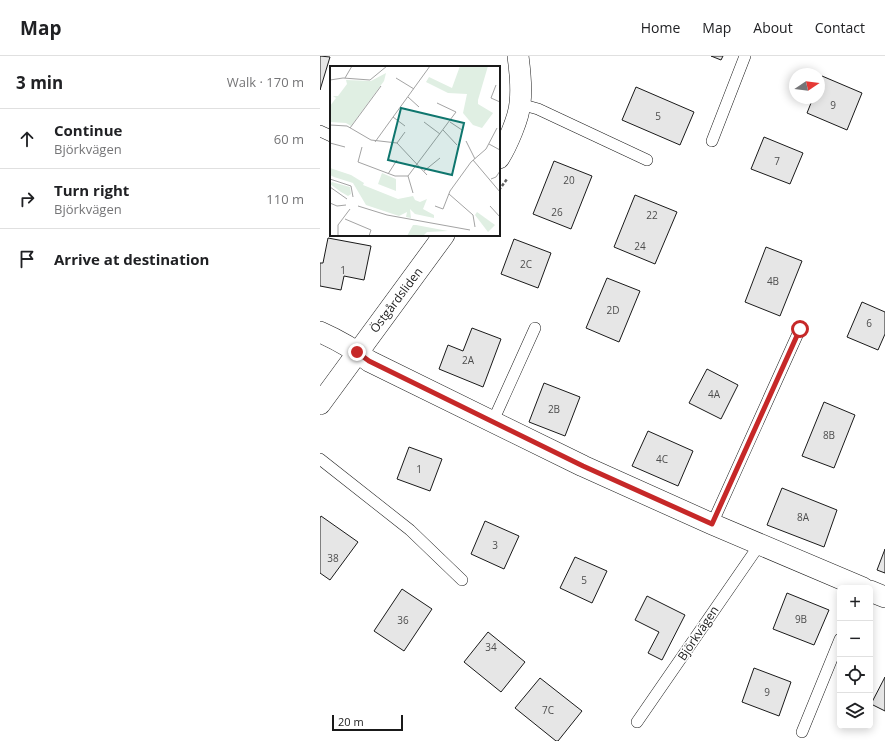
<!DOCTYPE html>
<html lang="en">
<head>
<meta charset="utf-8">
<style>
  :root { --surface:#fff; --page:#f2f2f2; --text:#202124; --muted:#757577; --line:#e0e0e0 }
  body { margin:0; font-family:"Open Sans",sans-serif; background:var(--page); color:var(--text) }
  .controls { position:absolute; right:12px; bottom:12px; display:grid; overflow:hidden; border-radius:6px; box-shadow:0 2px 10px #0003 }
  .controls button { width:36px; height:36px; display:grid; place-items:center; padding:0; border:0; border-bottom:1px solid var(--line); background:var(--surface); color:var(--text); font:20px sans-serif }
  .compass { position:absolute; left:469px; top:12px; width:36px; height:36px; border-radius:50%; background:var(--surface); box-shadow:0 2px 10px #0003; rotate:77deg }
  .scale { position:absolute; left:12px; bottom:10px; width:71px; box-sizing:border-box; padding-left:4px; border:2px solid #1a1a1a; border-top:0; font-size:11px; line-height:14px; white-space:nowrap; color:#1a1a1a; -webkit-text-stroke:3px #fff; paint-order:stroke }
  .stop { position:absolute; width:12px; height:12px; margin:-9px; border:3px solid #c62828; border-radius:50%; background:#fff }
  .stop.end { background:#c62828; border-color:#fff; box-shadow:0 1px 4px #0008 }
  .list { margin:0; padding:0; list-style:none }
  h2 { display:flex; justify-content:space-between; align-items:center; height:52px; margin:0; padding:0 16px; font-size:17px }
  h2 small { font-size:13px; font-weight:400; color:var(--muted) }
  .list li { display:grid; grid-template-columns:26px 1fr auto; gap:12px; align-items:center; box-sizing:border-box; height:60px; padding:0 16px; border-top:1px solid var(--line) }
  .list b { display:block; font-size:15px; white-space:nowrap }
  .list p { margin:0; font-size:13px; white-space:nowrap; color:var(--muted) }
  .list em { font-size:13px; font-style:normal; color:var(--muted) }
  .icon { flex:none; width:22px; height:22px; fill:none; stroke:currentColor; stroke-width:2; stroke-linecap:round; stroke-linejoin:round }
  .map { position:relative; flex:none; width:565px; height:685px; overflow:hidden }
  header { display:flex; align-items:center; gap:24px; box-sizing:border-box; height:56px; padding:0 20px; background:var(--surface); border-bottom:1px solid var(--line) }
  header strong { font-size:19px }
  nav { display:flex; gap:22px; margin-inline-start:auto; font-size:14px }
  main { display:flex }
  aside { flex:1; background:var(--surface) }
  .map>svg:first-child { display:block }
  .building { fill:#e6e6e6; stroke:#1a1a1a }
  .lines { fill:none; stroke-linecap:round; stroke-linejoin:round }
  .service-casing { stroke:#1a1a1a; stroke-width:12 }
  .minor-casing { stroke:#1a1a1a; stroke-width:22 }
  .path { stroke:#5f5f5f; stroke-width:2.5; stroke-dasharray:3 2; stroke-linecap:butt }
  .service { stroke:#fff; stroke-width:11 }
  .minor { stroke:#fff; stroke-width:21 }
  .route { stroke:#c62828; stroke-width:5 }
  .labels { text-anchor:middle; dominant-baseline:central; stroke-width:3; stroke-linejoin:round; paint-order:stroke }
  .number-label { font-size:10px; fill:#4d4d4d }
  .street-label { font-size:12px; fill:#1a1a1a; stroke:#fff }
  .inset-road { fill:none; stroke:#a3a3a3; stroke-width:1 }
  .view { fill:#0f766e; fill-opacity:0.15; stroke:#0f766e; stroke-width:2 }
  .inset-edge { fill:none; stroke:#1a1a1a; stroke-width:2 }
</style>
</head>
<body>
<header>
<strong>Map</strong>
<nav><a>Home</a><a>Map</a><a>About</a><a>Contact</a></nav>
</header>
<main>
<aside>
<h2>3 min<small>Walk · 170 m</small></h2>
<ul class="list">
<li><svg class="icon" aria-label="ahead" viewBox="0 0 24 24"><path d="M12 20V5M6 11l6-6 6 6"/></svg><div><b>Continue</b><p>Björkvägen</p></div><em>60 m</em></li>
<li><svg class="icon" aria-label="right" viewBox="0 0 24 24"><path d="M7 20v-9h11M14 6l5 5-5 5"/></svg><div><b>Turn right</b><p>Björkvägen</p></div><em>110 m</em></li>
<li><svg class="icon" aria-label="arrive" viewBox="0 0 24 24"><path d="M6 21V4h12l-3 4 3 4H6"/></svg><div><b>Arrive at destination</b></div></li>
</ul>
</aside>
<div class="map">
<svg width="565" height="685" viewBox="0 0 565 685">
  <rect width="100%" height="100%" fill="#fff"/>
  <!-- building -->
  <path class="building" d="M0 0 10 1 0 34Z
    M391 0H403L401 4Z
    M502 20 542 37 527 74 487 57 493 42H499V27Z
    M316 31 374 56 360 89 302 64Z
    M444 81 483 97 470 128 431 113Z
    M234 105 272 120 251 173 213 158Z
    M315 139 357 156 335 208 294 191Z
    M8 182 51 190 44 224 24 220 21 234 0 230V207H3Z
    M194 183 231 197 218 232 181 218Z
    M446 191 482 205 460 260 425 246Z
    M287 222 320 235 299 286 266 272Z
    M542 246 565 256V278L558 294 527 281Z
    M152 272 181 283 163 331 119 313 128 289 143 295Z
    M387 313 418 329 401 363 369 347Z
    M224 327 260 341 245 380 209 366Z
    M504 346 535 359 514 412 482 400Z
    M328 375 373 395 358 430 312 410Z
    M89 391 122 403 110 435 77 423Z
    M462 432 517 454 504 491 447 469Z
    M1 460 38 486 10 524 0 517V462Z
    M165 465 199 480 184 513 151 498Z
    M565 493V517L557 514Z
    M255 501 287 515 272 547 240 532Z
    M82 533 112 553 84 595 54 575Z
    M467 537 509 554 494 589 453 573Z
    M327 540 365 559 342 604 328 597 339 576 315 564Z
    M168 576 205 606 181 636 144 606Z
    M434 612 471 626 459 660 422 646Z
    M565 621V655L551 648Z
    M220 622 262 655 238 685H236L195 652Z"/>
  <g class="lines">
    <!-- service casing -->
    <g class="service-casing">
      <path id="service" d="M200 48 218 53 327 104
        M0 75 11 80
        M392 85 425 0
        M173 365 215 272
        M0 403 90 474 142 524
        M392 468 480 273
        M317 666 440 488
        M482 676 520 583"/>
    </g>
    <!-- minor casing -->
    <g class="minor-casing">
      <path id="minor" d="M179 102C187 89 199 62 200 47 202 31 200 15 198 0
        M0 276C18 284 34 293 49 305L263 410 392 468 543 532
        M0 348 124 179
        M550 535 565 541"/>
    </g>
    <!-- path -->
    <path class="path" d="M179 134 187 123"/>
    <!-- service -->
    <use href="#service" class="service"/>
    <!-- minor -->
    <use href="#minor" class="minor"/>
  </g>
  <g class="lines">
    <!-- route -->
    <path class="route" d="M37 296 49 305 263 410 392 468 480 273"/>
  </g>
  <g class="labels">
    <!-- number labels -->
    <g class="number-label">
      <text x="513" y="49">9</text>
      <text x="338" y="60">5</text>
      <text x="457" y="105">7</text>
      <text x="249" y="124">20</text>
      <text x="237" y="156">26</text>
      <text x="332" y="159">22</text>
      <text x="320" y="190">24</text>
      <text x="206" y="208">2C</text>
      <text x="23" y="214">1</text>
      <text x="453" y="225">4B</text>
      <text x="293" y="254">2D</text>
      <text x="549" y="267">6</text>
      <text x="148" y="304">2A</text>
      <text x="394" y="338">4A</text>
      <text x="234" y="353">2B</text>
      <text x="509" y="379">8B</text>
      <text x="342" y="403">4C</text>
      <text x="99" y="413">1</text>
      <text x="483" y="461">8A</text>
      <text x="175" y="489">3</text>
      <text x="13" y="502">38</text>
      <text x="264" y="524">5</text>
      <text x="481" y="563">9B</text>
      <text x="83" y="564">36</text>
      <text x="171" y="591">34</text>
      <text x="447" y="636">9</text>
      <text x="228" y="654">7C</text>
    </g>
    <!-- street labels -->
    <g class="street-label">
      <text transform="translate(76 244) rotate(-53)">Östgårdsliden</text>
      <text transform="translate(378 577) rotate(-56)">Björkvägen</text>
    </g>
  </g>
  <!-- overview -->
  <g transform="translate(10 10)">
    <rect width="170" height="170" fill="#fff"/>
    <path d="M130 0H158L148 34V38L163 47 152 62 143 59 133 47 137 28 118 27 96 16 99 11 122 22ZM56 7 54 15 21 60 16 57 0 56V40L6 32 3 30H8L17 18 16 14 41 15ZM0 102 21 109 34 117 33 119 68 133 83 130 85 134 90 136 97 133 93 143 104 149V152L85 148 80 143 81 152 76 151 77 146 69 150 36 139 23 117 4 111 0 109ZM52 107 66 113V125L48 118ZM2 116 20 121 21 128 18 130 11 126 0 118ZM147 146 165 159 158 166 145 149ZM83 159H86L118 165 97 166 93 170H77Z" fill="#e0efe3"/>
    <path class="inset-road" d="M15 12 22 0M66 12 84 23M0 14 13 12 40 14 57 0M166 19 161 32 170 36M78 31 89 41M63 51 75 60M94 56 110 68M120 56 132 64M0 59 17 60 41 74 67 77 97 109M20 62 51 20M113 64 127 79M136 75 145 93M45 76 100 0M0 77 15 81M67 77 75 66M159 78 170 84M32 81 28 96 65 110H78L126 46 107 37M143 94 170 126M94 105 110 92M58 108 67 94M78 110 83 127M0 113 21 120 23 131M161 113 166 111 170 105M0 121 17 133M119 128 143 149 145 161M0 137 7 140 16 139M28 140 57 149 140 164M105 140 113 143 120 125 141 96 156 83 167 62M160 140 170 151M15 153 41 164 39 170M8 170V159L20 143"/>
    <path class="view" d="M71 42 134 57 122 109 58 94Z"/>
    <rect width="170" height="170" class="inset-edge"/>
  </g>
</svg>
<div class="controls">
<button>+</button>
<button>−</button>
<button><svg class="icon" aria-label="locate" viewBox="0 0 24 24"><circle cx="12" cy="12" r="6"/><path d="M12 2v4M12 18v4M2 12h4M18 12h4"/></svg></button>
<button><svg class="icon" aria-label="layers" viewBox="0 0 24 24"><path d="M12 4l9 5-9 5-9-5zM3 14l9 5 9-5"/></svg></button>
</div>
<svg class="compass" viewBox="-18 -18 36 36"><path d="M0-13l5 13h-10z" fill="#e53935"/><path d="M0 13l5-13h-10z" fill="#757577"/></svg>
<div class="scale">20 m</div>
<div class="stop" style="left:480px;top:273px"></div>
<div class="stop end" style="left:37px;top:296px"></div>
</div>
</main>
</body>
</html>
